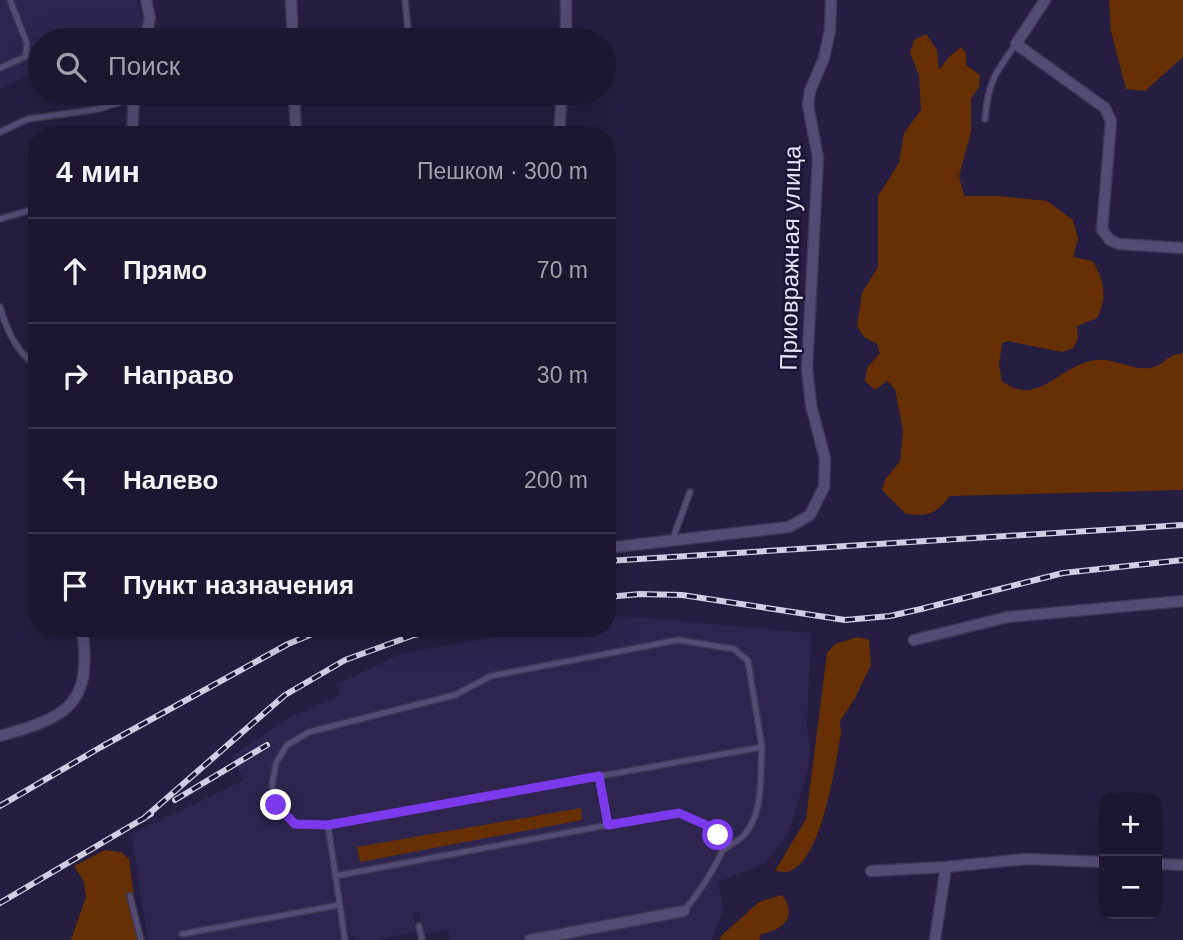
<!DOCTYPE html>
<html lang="ru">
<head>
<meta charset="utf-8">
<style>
  :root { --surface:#1c1630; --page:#251f38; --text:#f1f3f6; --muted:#a09fab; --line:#3a354c }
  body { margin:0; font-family:Helvetica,sans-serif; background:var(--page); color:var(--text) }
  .controls { position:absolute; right:21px; bottom:21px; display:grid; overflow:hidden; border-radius:14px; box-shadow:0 7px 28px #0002 }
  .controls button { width:63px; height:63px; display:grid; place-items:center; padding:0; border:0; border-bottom:2px solid var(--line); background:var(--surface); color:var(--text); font:35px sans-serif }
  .stop { position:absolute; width:21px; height:21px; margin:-16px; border:5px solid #7c3aed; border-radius:50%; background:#fff }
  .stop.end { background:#7c3aed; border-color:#fff; box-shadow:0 2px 7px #0008 }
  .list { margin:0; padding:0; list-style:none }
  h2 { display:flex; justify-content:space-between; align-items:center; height:91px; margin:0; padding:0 28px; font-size:30px }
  h2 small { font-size:23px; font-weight:400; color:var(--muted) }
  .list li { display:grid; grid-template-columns:46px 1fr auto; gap:21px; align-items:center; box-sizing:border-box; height:105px; padding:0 28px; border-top:2px solid var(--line) }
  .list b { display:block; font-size:26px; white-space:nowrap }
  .list em { font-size:23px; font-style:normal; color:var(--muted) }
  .icon { flex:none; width:38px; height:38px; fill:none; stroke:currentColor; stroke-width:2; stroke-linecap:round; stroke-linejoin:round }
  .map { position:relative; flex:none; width:1183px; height:940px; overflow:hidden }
  .search { position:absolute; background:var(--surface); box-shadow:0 7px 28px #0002; left:28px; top:28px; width:588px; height:77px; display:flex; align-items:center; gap:18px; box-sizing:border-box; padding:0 24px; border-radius:38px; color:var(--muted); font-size:26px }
  .panel { position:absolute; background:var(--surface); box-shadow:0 7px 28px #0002; left:28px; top:126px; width:588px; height:511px; border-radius:28px }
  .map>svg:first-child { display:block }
  .built { fill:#2e254e }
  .green { fill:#672f04 }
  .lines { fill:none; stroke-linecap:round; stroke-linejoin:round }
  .service-casing { stroke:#3e3753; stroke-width:8 }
  .minor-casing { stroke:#3e3753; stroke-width:13 }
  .service { stroke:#534d73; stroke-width:5 }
  .minor { stroke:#534d73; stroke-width:10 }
  .rail-casing { stroke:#d1cde5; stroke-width:6 }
  .rail { stroke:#1c1435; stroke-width:3.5; stroke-dasharray:10; stroke-linecap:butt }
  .route { stroke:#7c3aed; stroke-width:9 }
  .labels { text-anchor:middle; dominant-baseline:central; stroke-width:5; stroke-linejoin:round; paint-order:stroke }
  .street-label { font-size:24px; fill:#e4e1f8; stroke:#1c1435 }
</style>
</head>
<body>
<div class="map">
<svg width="1183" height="940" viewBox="0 0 1183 940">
  <rect width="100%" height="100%" fill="#251e40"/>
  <!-- built -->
  <path class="built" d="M0 0H137L145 27 114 40H40V71L0 88Z
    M623 616 811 633 807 726 810 745 809 767 788 835 765 863 718 882 723 911 712 940H450L448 930 423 935 419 912 413 913 417 932 376 940H355L354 937 336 940H148L131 834 244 780 232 757 281 722 340 695 336 684 403 653 549 628H607V619Z"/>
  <!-- green -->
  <path class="green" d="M1109 0H1183V57L1145 91 1126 89 1111 31Z
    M926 34 937 50 939 70 949 57 961 47 966 53V65L980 75 979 87 971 99V132L959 176 964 196H999L1047 201 1073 220 1078 239 1073 257 1093 261C1104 282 1108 297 1097 318L1077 326 1078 338 1073 348 1062 352 1008 341 1002 343 999 366 1002 381C1039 409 1059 364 1096 360 1113 358 1135 371 1149 368 1165 366 1165 355 1183 353V490L950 496C934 515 930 516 906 514L882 490 885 480 900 461 903 431 895 389 887 381 875 390 865 381 867 368 880 353 877 344 864 337 857 326 862 293 878 267V196L899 163 904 133 921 110 919 75 910 53 914 40Z
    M858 637 869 640 871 665 855 698 840 721 841 734C835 764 822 866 786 872 782 872 778 871 775 871L806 819 827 653 835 644Z
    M581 808 582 820 360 862 357 847Z
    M105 850 121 852 129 859 140 940H71L86 897 84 882 74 866Z
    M782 895C798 916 784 930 761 934L759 940H720L722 935 759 902Z"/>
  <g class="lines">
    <!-- service casing -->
    <g class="service-casing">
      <path id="service" d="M405 0 409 40
        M0 68 25 57 27 44 10 0
        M417 93V94
        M985 119C988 82 995 73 1016 44
        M0 132 28 119 99 109 133 98
        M0 219 37 208
        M0 307C6 328 17 354 37 365
        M672 541 690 492
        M678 640 734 649 748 661 762 747 328 825 295 824 277 805 272 785 276 763 287 745 309 732 455 695 491 676Z
        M599 776 608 825 679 813 706 825 718 835 723 850C712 873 700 892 684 911
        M328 825 345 940
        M723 850C730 845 740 840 745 834 764 811 760 775 762 747
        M335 876 608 825
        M130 896 141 940
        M419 926 422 940
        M182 934 339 905"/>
    </g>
    <!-- minor casing -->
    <g class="minor-casing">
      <path id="minor" d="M291 0 293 40
        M566 0V40
        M1045 0 1016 44 1105 108 1111 121 1102 230 1110 240 1119 244 1183 248
        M145 40 150 18 146 0
        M294 93 296 135
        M132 135 134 93
        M559 135 562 93
        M607 545 615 547 789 527 810 515 824 487 825 459 811 405 807 368 818 158 808 105 810 91 824 58 830 30 831 0
        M914 640 1008 617 1183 601
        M0 736C68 717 93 705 82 628
        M1157 864 1183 865
        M871 871 946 867 1026 859 1104 862
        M530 940 684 911
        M935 940 946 867"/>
    </g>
    <!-- service -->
    <use href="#service" class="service"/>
    <!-- minor -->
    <use href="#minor" class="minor"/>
    <!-- rail casing -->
    <g class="rail-casing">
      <path id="rail" d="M607 561 1183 525
        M607 597 640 594 682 595 845 620 890 616 921 609 1063 573 1183 560
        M175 800 267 745
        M0 806 101 747 288 644 327 628
        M143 819 285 695 345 660 414 635 449 628
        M0 903 151 814"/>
    </g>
    <!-- rail -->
    <use href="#rail" class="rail"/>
  </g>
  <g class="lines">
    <!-- route -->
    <path class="route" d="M276 805 295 824 328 825 599 776 608 825 679 813 706 825 718 835"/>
  </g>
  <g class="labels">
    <!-- street labels -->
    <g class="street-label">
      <text transform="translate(790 258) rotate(-89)">Приовражная улица</text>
    </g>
  </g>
</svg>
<div class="controls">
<button>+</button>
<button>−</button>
</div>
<div class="stop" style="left:718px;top:835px"></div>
<div class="stop end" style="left:276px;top:805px"></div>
<div class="search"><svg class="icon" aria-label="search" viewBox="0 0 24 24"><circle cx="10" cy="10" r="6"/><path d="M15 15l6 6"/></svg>Поиск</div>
<section class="panel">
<h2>4 мин<small>Пешком · 300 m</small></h2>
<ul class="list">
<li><svg class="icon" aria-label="ahead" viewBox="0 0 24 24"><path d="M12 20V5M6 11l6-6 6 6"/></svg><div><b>Прямо</b></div><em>70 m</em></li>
<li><svg class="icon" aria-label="right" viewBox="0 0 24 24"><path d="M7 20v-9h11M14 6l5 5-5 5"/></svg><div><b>Направо</b></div><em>30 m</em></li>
<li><svg class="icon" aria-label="left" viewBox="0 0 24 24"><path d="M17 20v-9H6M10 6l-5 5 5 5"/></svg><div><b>Налево</b></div><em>200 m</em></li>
<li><svg class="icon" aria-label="arrive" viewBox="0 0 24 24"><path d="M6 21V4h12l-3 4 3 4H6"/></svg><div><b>Пункт назначения</b></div></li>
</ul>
</section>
</div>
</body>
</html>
